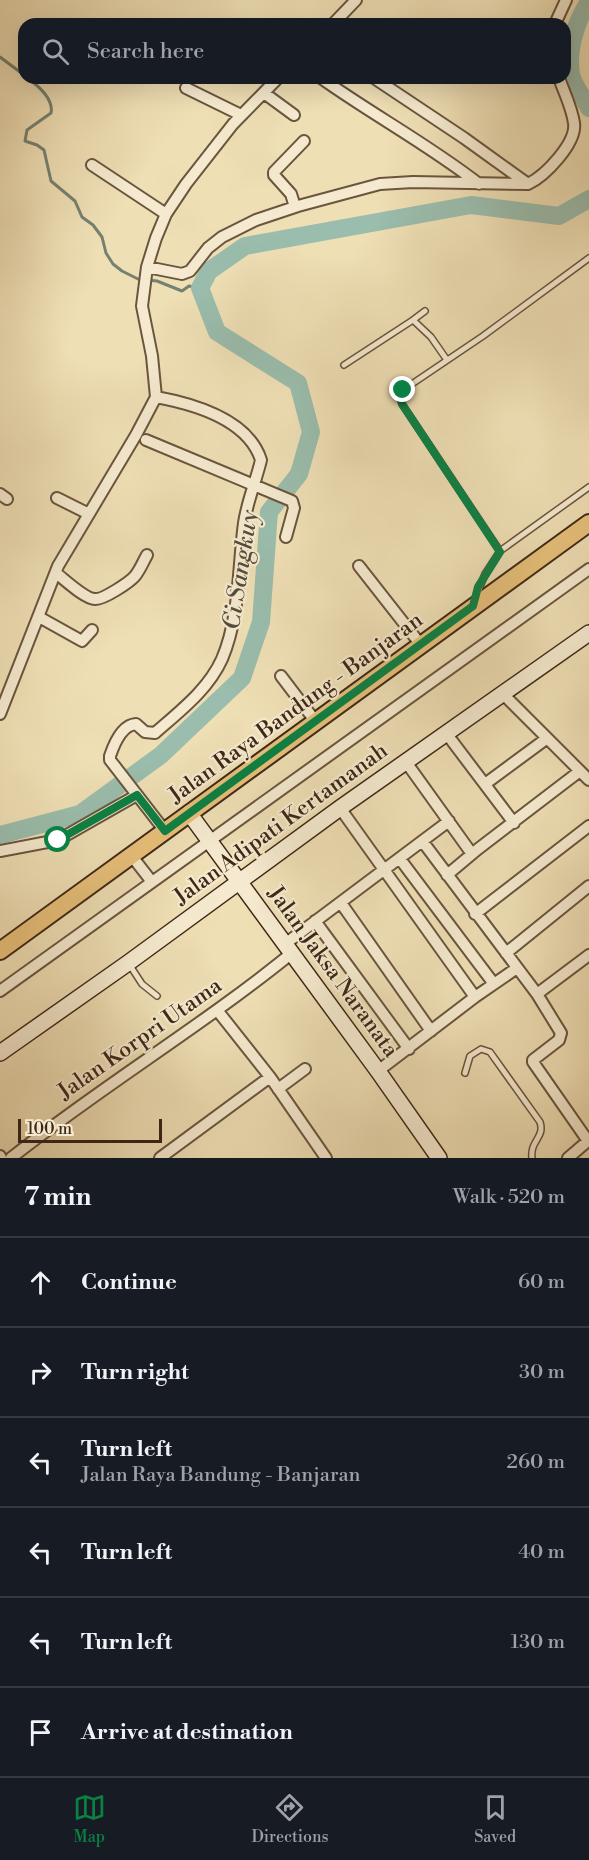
<!DOCTYPE html>
<html lang="en">
<head>
<meta charset="utf-8">
<style>
  :root { --surface:#171b24; --page:#20242c; --text:#f1f3f6; --muted:#9ea1a6; --line:#363941; --accent:#0b8043 }
  body { margin:0; font-family:"Libre Bodoni",serif; background:var(--page); color:var(--text) }
  .scale { position:absolute; left:18px; bottom:15px; width:144px; box-sizing:border-box; padding-left:6px; border:3px solid #3e2717; border-top:0; font-size:16px; line-height:21px; white-space:nowrap; color:#3e2717; -webkit-text-stroke:4px #f5eacf; paint-order:stroke }
  .stop { position:absolute; width:18px; height:18px; margin:-14px; border:4px solid #0b8043; border-radius:50%; background:#fff }
  .stop.end { background:#0b8043; border-color:#fff; box-shadow:0 2px 6px #0008 }
  .list { margin:0; padding:0; list-style:none }
  h2 { display:flex; justify-content:space-between; align-items:center; height:78px; margin:0; padding:0 24px; font-size:26px }
  h2 small { font-size:20px; font-weight:400; color:var(--muted) }
  .list li { display:grid; grid-template-columns:39px 1fr auto; gap:18px; align-items:center; box-sizing:border-box; height:90px; padding:0 24px; border-top:2px solid var(--line) }
  .list b { display:block; font-size:22px; white-space:nowrap }
  .list p { margin:0; font-size:20px; white-space:nowrap; color:var(--muted) }
  .list em { font-size:20px; font-style:normal; color:var(--muted) }
  .icon { flex:none; width:33px; height:33px; fill:none; stroke:currentColor; stroke-width:2; stroke-linecap:round; stroke-linejoin:round }
  .map { position:relative; flex:none; width:589px; height:1158px; overflow:hidden }
  .search { position:absolute; background:var(--surface); box-shadow:0 6px 24px #0002; left:18px; right:18px; top:18px; height:66px; display:flex; align-items:center; gap:15px; box-sizing:border-box; padding:0 21px; border-radius:18px; color:var(--muted); font-size:22px }
  .sheet { height:618px; background:var(--surface) }
  nav { display:flex; justify-content:space-around; align-items:center; box-sizing:border-box; height:84px; border-top:2px solid var(--line); background:var(--surface); font-size:16px; color:var(--muted) }
  nav a { display:grid; justify-items:center; gap:3px }
  nav .on { color:var(--accent) }
  .map>svg:first-child { display:block }
  .lines { fill:none; stroke-linecap:round; stroke-linejoin:round }
  .stream { stroke:#758171; stroke-width:3 }
  .river { stroke:#9abdad; stroke-width:18 }
  .service-casing { stroke:#6a553e; stroke-width:8 }
  .minor-casing { stroke:#6a553e; stroke-width:14 }
  .secondary-casing { stroke:#3e2717; stroke-width:18 }
  .primary-casing { stroke:#3e2717; stroke-width:20 }
  .service { stroke:#f5eacf; stroke-width:5 }
  .minor { stroke:#f5eacf; stroke-width:10 }
  .secondary { stroke:#f5eacf; stroke-width:15 }
  .primary { stroke:#e8c07a; stroke-width:16 }
  .route { stroke:#0b8043; stroke-width:8 }
  .labels { text-anchor:middle; dominant-baseline:central; stroke-width:4.5; stroke-linejoin:round; paint-order:stroke }
  .street-label { font-size:22px; fill:#3e2717; stroke:#f5eacf }
  .water-label { font-size:24px; font-style:italic; fill:#554c3c; stroke:#f5eacf }
</style>
</head>
<body>
<div class="map">
<svg width="589" height="1158" viewBox="0 0 589 1158">
  <rect width="100%" height="100%" fill="#efdfb5"/>
  <filter id="stains"><feTurbulence type="fractalNoise" baseFrequency=".00333" numOctaves="4"/><feColorMatrix values="0 0 0 0 .2 0 0 0 0 .09 0 0 0 0 .02 0 0 0 .5 -.17"/></filter>
  <radialGradient id="worn" r=".72"><stop offset=".6" stop-color="#630" stop-opacity="0"/><stop offset="1" stop-color="#630" stop-opacity=".3"/></radialGradient>
  <g class="lines">
    <!-- stream -->
    <path class="stream" d="M0 57 24 75
      M28 78C38 86 54 99 51 113L27 130 25 141 37 145 44 150 51 181 75 201 82 217 93 225 102 237 106 253 113 264 122 271 138 279 157 281 182 291 189 286 200 288"/>
    <!-- river -->
    <path class="river" d="M589 2C576 20 567 51 571 74 573 85 584 98 589 108
      M0 835 80 814 161 755 242 678 261 622 269 512 299 474 311 432 298 383 217 332 200 288 209 271 245 246 471 205 559 216 589 199"/>
    <!-- service casing -->
    <g class="service-casing">
      <path id="service" d="M413 320 425 311
        M344 365 413 320 431 337 447 360
        M500 551 589 487
        M475 600 485 574 500 551 402 404 400 397 403 390 483 336 589 258
        M129 964 142 984 157 996
        M465 1073 470 1056 481 1049 490 1052 540 1122C545 1138 530 1140 532 1158"/>
    </g>
    <!-- minor casing -->
    <g class="minor-casing">
      <path id="minor" d="M333 24 356 0
        M555 24 566 0
        M321 78C373 115 429 145 479 184
        M374 78 464 138 528 184
        M186 88 241 115
        M264 93 294 115
        M92 165 166 214
        M295 207 291 194 274 175V172L304 141
        M147 267 182 274 190 271 208 248 222 237 256 220 298 206 380 184 413 182 528 184C545 176 577 143 574 123 572 108 564 92 559 78
        M156 397C194 404 248 419 261 460 256 481 247 502 244 523 238 567 240 617 222 659 208 690 180 711 155 733L145 732 136 724C122 725 114 744 110 756V760L165 831
        M146 440 292 501 294 508 286 537
        M0 494 7 499
        M57 498 89 514
        M359 566 421 645
        M56 573C64 579 85 599 95 599 103 600 130 582 135 576 140 570 143 562 147 555
        M39 617 82 641 92 630
        M281 676 316 722
        M503 694 589 780
        M0 714 58 566 136 435 156 397 152 356 142 306 147 267 156 238 166 214 186 184 233 124 278 78
        M446 733 514 823
        M406 762 472 854
        M485 784 546 739
        M340 808 475 997
        M423 842 537 994 561 1033 559 1040 533 1060V1062L588 1141
        M0 851 58 840 137 795
        M131 855 152 882
        M400 859 494 984
        M447 875 478 849 580 771
        M341 903 431 1031
        M475 914 589 826
        M315 921 409 1049
        M285 944 449 821
        M506 953 589 886
        M0 991 589 569
        M537 994 589 955
        M217 1010 270 1077
        M378 1071 475 997 517 968
        M278 1089 305 1069
        M0 1156 1 1158
        M11 1158C102 1086 202 1026 292 953
        M160 1158 270 1077 326 1158
        M568 1158 589 1140"/>
    </g>
    <!-- secondary casing -->
    <g class="secondary-casing">
      <path id="secondary" d="M189 813 378 1071 439 1158
        M0 1053 128 963 340 808 589 633"/>
    </g>
    <!-- primary casing -->
    <g class="primary-casing">
      <path id="primary" d="M0 951 589 523"/>
    </g>
    <!-- service -->
    <use href="#service" class="service"/>
    <!-- minor -->
    <use href="#minor" class="minor"/>
    <!-- secondary -->
    <use href="#secondary" class="secondary"/>
    <!-- primary -->
    <use href="#primary" class="primary"/>
  </g>
  <g class="lines">
    <!-- route -->
    <path class="route" d="M58 840 137 795 165 831 473 606 478 587 500 552 402 404 400 397 403 390"/>
  </g>
  <g class="labels">
    <!-- street labels -->
    <g class="street-label">
      <text transform="translate(296 708) rotate(-36)">Jalan Raya Bandung - Banjaran</text>
      <text transform="translate(281 824) rotate(-36)">Jalan Adipati Kertamanah</text>
      <text transform="translate(333 972) rotate(54)">Jalan Jaksa Naranata</text>
      <text transform="translate(140 1039) rotate(-35)">Jalan Korpri Utama</text>
    </g>
    <!-- water labels -->
    <g class="water-label">
      <text transform="translate(241 570) rotate(-81)">Ci Sangkuy</text>
    </g>
  </g>
  <rect width="100%" height="100%" filter="url(#stains)"/>
  <rect width="100%" height="100%" fill="url(#worn)"/>
</svg>
<div class="scale">100 m</div>
<div class="stop" style="left:58px;top:840px"></div>
<div class="stop end" style="left:403px;top:390px"></div>
<div class="search"><svg class="icon" aria-label="search" viewBox="0 0 24 24"><circle cx="10" cy="10" r="6"/><path d="M15 15l6 6"/></svg>Search here</div>
</div>
<section class="sheet">
<h2>7 min<small>Walk · 520 m</small></h2>
<ul class="list">
<li><svg class="icon" aria-label="ahead" viewBox="0 0 24 24"><path d="M12 20V5M6 11l6-6 6 6"/></svg><div><b>Continue</b></div><em>60 m</em></li>
<li><svg class="icon" aria-label="right" viewBox="0 0 24 24"><path d="M7 20v-9h11M14 6l5 5-5 5"/></svg><div><b>Turn right</b></div><em>30 m</em></li>
<li><svg class="icon" aria-label="left" viewBox="0 0 24 24"><path d="M17 20v-9H6M10 6l-5 5 5 5"/></svg><div><b>Turn left</b><p>Jalan Raya Bandung - Banjaran</p></div><em>260 m</em></li>
<li><svg class="icon" aria-label="left" viewBox="0 0 24 24"><path d="M17 20v-9H6M10 6l-5 5 5 5"/></svg><div><b>Turn left</b></div><em>40 m</em></li>
<li><svg class="icon" aria-label="left" viewBox="0 0 24 24"><path d="M17 20v-9H6M10 6l-5 5 5 5"/></svg><div><b>Turn left</b></div><em>130 m</em></li>
<li><svg class="icon" aria-label="arrive" viewBox="0 0 24 24"><path d="M6 21V4h12l-3 4 3 4H6"/></svg><div><b>Arrive at destination</b></div></li>
</ul>
</section>
<nav>
<a class="on"><svg class="icon" aria-label="map" viewBox="0 0 24 24"><path d="M3 6l6-2 6 2 6-2v14l-6 2-6-2-6 2zM9 4v14M15 6v14"/></svg>Map</a>
<a><svg class="icon" aria-label="directions" viewBox="0 0 24 24"><path d="M12 3l9 9-9 9-9-9zM9 14v-3h6M13 9l2 2-2 2"/></svg>Directions</a>
<a><svg class="icon" aria-label="saved" viewBox="0 0 24 24"><path d="M7 4h10v16l-5-4-5 4z"/></svg>Saved</a>
</nav>
</body>
</html>
